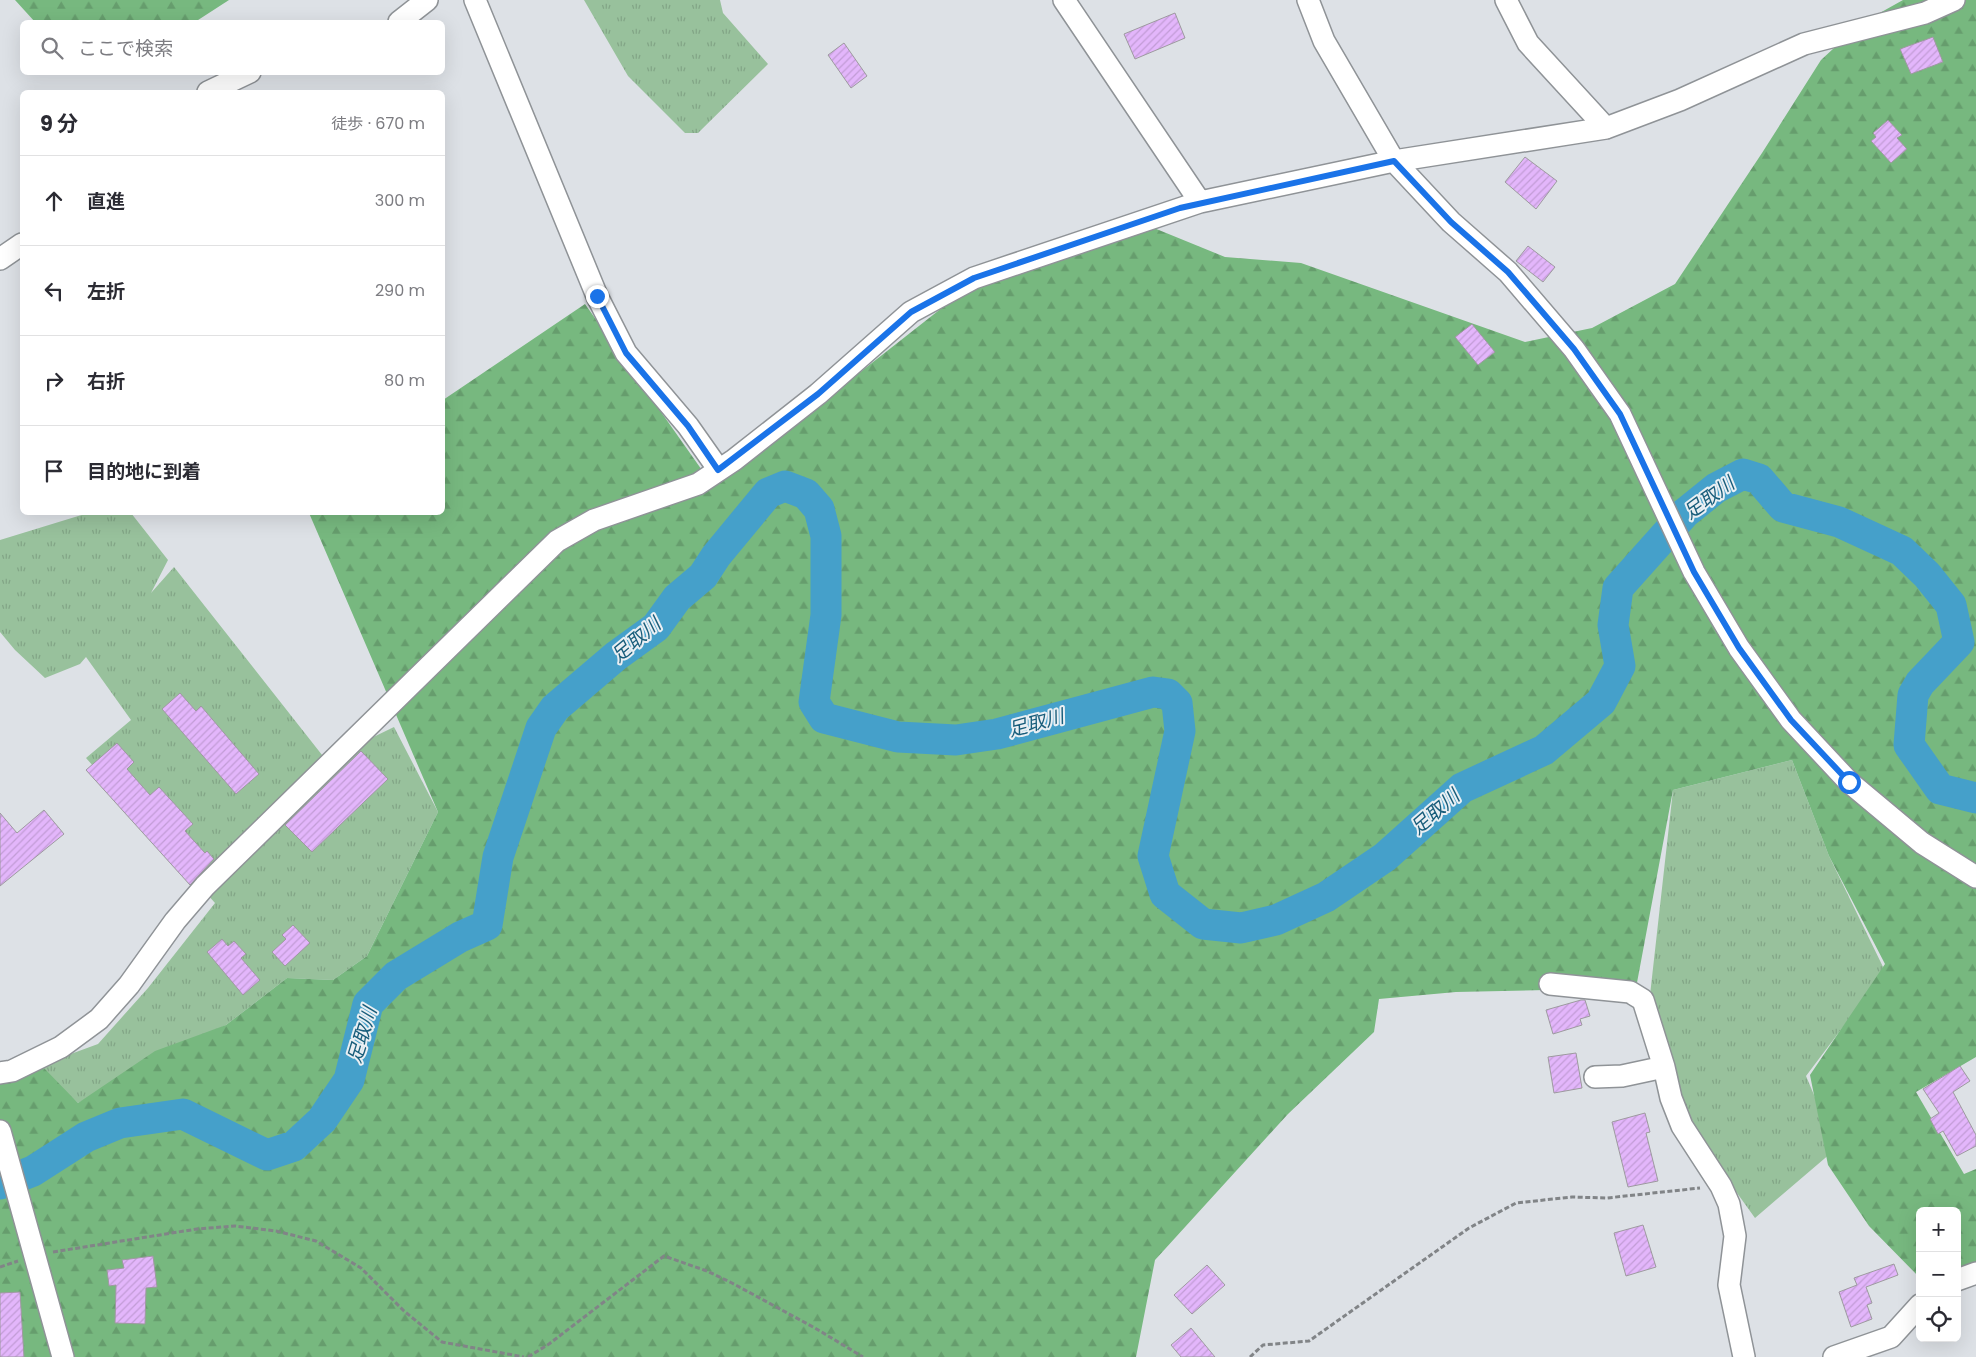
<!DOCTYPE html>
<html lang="ja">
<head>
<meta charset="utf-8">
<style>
  :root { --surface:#fff; --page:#f2f2f3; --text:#2b2b33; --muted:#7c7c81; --line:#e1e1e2 }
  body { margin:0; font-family:Poppins,"Noto Sans JP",sans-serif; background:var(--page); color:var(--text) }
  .controls { position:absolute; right:15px; bottom:15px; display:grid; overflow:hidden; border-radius:8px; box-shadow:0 5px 20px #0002 }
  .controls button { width:45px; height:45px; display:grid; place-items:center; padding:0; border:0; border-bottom:1px solid var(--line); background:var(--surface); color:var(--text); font:25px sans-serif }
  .stop { position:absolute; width:15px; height:15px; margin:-11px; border:4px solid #1a73e8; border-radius:50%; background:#fff }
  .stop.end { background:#1a73e8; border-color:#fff; box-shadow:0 1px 5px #0008 }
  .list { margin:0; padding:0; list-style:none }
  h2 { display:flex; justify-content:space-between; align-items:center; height:65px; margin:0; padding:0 20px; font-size:21px }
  h2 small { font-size:16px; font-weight:400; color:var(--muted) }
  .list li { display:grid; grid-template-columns:32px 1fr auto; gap:15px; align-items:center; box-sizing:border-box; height:90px; padding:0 20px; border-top:1px solid var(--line) }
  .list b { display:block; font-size:19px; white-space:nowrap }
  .list em { font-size:16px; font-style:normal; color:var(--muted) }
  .icon { flex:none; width:28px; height:28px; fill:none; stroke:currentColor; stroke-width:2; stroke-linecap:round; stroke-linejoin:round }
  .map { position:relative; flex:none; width:1976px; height:1357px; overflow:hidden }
  .search { position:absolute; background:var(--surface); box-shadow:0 5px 20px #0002; left:20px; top:20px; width:425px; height:55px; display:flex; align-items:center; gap:12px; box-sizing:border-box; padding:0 18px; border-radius:8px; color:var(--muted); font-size:19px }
  .panel { position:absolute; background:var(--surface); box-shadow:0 5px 20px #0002; left:20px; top:90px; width:425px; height:425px; border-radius:8px }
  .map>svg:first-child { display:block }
  .grass { fill:url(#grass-tufts) }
  .forest { fill:url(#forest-firs) }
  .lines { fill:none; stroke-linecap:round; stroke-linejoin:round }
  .river { stroke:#45a0ca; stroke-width:31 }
  .building { fill:url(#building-hatch); stroke:#9d9a9f }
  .minor-casing { stroke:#8f9397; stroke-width:24 }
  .path { stroke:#818487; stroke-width:3; stroke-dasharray:5 2.5; stroke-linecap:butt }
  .minor { stroke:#fff; stroke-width:21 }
  .route { stroke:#1a73e8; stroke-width:6 }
  .labels { text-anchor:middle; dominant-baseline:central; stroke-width:4; stroke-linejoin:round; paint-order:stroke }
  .water-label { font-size:19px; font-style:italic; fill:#185d7b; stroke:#eaeff3 }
</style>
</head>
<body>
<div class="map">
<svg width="1976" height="1357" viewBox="0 0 1976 1357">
  <defs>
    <pattern id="grass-tufts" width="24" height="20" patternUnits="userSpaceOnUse" patternTransform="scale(1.25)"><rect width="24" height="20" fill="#98c19c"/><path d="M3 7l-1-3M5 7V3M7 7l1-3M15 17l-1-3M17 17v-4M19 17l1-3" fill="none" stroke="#82a586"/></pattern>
    <pattern id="forest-firs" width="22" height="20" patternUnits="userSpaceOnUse" patternTransform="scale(1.25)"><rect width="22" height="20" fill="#77b87f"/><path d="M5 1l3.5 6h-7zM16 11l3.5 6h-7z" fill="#669d6d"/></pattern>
    <pattern id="building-hatch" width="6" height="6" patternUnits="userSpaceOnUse" patternTransform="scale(1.25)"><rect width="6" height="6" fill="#e3b6fb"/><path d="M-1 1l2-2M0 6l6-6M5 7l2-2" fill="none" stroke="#c29cd6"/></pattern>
  </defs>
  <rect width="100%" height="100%" fill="#dde1e6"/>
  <!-- grass -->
  <path class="grass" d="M584 0H720L723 13 768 64 698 133H685L628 76Z
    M88 513H131L168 560 151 593 174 567 326 760 394 727 438 812 367 956 333 980 287 978 226 1025 78 1103 38 1066 98 1044 148 988 215 903 86 758 131 720 86 657 80 664 45 678 15 650 0 632V540Z
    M1792 760 1829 856 1885 971 1806 1076 1825 1121 1831 1153 1755 1218 1719 1168 1687 1111 1650 995 1673 790Z"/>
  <!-- forest -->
  <path class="forest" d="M15 0H229L195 22H35Z
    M1903 0H1976V1057L1916 1092 1964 1174 1976 1169V1266L1957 1273V1211H1920V1278L1869 1226 1828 1165 1810 1075 1885 964 1829 856 1792 760 1673 790 1636 988 1456 992 1379 999 1374 1032 1288 1114 1155 1260 1136 1357H0V1067L42 1066 78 1103 155 1051 226 1025 287 978 333 980 367 956 438 812 309 513 442 512 443 400 585 304 711 483 812 410 966 289 1149 226 1225 257 1301 263 1525 342 1592 328 1675 284 1762 153 1821 60 1860 24Z"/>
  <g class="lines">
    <!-- river -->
    <path class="river" d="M0 1184 33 1171 86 1137 120 1123 183 1114 267 1155 294 1146 322 1120 349 1080 368 1004 396 976 460 937 487 925 498 857 541 728 555 708 616 656 656 627 677 598 703 576 716 556 768 493 785 486 806 494 819 509 826 536V615L814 702 824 718 898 737 956 740 997 734 1153 692 1168 694 1177 703 1180 731 1153 856 1165 894 1203 924 1241 928 1276 920 1326 897 1385 857 1462 788 1544 750 1601 702 1620 666 1613 625 1618 588 1685 513 1716 488 1743 474 1759 479 1783 507 1839 522 1902 551 1927 575 1951 605 1959 642 1920 683 1913 695 1909 745 1940 789 1976 798"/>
  </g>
  <!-- building -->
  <path class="building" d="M1175 13 1185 38 1135 59 1124 34Z
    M1933 37 1943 62 1911 74 1900 49Z
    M844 43 867 76 851 88 828 55Z
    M1888 120 1902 135 1897 138 1907 149 1891 163 1871 141 1876 137 1873 133Z
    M1525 157 1557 181 1536 209 1505 182Z
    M1528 246 1555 267 1543 282 1516 261Z
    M1472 324 1495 352 1478 365 1455 337Z
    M180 693 196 711 201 706 259 774 236 794 162 709Z
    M117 743 134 762 127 769 150 795 159 787 193 824 185 831 205 853 207 851 214 859 190 885 86 770Z
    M361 751 388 779 312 852 285 825Z
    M44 810 64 834 0 886V813L17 833Z
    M293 925 310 943 285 966 272 952 286 939 282 935Z
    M222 939 228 946 234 941 246 954 241 958 260 980 243 995 207 952Z
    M1581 1000H1585L1590 1016 1580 1019 1582 1025 1553 1034 1546 1010Z
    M1576 1053 1582 1088 1554 1093 1548 1057Z
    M1960 1066 1970 1081 1953 1092 1976 1135V1146L1957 1156 1943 1131 1938 1134 1930 1119 1939 1113 1923 1089Z
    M1645 1113 1650 1132 1646 1133 1658 1181 1628 1187 1612 1122Z
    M1643 1225 1656 1267 1626 1276 1614 1233Z
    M153 1256 157 1287 146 1288 145 1324 115 1323 116 1285 109 1286 107 1270 124 1268 122 1260Z
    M1894 1264 1898 1275 1866 1287 1872 1303 1867 1305 1872 1319 1851 1327 1839 1292 1857 1285 1854 1278Z
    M1207 1265 1225 1285 1192 1314 1174 1295Z
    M20 1292 24 1357H0V1293Z
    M1191 1328 1215 1357H1181L1171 1345Z"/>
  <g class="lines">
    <!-- minor casing -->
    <g class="minor-casing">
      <path id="minor" d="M475 0 597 296 626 353 688 426 719 470
        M1064 0 1200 202
        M1308 0 1324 41 1394 161 1451 222 1508 272 1574 349 1620 414 1694 572 1739 648 1791 720 1849 782 1922 843 1976 877
        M1506 0 1528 43 1606 128
        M399 22 427 0
        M208 92 250 72
        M0 259 22 244
        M1550 984 1630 992 1643 1000 1664 1067 1671 1098 1682 1126 1721 1186 1729 1204 1735 1236 1729 1285 1744 1357
        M0 1073 12 1071 61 1047 99 1019 129 985 175 921 205 886 557 541 594 520 698 484 734 460 818 394 911 312 974 278 1200 202 1394 161 1606 128 1680 100 1804 44 1925 13 1954 0
        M1595 1077 1622 1076 1664 1067
        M0 1131 63 1357
        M1957 1280 1976 1273
        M1834 1357 1891 1337 1920 1305"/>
    </g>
    <!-- path -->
    <path class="path" d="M53 1252 197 1229 235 1226 276 1231 316 1241 361 1268 404 1311 442 1342 524 1357
      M0 1267 18 1261
      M528 1357 549 1344 664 1256 707 1271 732 1283 815 1328 863 1357
      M1250 1357 1263 1345 1309 1341 1469 1228 1516 1203 1572 1197 1607 1198 1700 1188"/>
    <!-- minor -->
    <use href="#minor" class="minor"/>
  </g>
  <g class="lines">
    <!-- route -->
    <path class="route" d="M597 296 626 353 688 426 718 470 818 394 911 312 974 278 1180 208 1394 161 1451 222 1508 272 1574 349 1620 414 1694 572 1739 648 1791 720 1849 782"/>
  </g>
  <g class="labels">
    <!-- water labels -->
    <g class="water-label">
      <text transform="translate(1709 498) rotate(-36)">足取川</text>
      <text transform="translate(636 640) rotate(-40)">足取川</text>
      <text transform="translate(1036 723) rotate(-15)">足取川</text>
      <text transform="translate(1435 812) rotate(-41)">足取川</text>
      <text transform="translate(362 1035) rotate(-73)">足取川</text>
    </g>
  </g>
</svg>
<div class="controls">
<button>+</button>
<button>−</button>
<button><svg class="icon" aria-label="locate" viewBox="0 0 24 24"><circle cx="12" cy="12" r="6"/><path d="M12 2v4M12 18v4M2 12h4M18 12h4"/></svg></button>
</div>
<div class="stop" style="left:1849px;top:782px"></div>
<div class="stop end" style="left:597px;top:296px"></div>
<div class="search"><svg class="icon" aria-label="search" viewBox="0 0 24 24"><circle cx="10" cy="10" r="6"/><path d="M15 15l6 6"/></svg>ここで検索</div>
<section class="panel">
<h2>9 分<small>徒歩 · 670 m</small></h2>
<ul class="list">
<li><svg class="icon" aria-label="ahead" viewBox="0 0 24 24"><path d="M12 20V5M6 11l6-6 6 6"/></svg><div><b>直進</b></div><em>300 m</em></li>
<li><svg class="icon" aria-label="left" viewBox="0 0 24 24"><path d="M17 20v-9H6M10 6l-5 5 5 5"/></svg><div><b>左折</b></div><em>290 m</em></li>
<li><svg class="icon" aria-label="right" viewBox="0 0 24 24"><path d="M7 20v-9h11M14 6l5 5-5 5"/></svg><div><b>右折</b></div><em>80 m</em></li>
<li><svg class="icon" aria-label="arrive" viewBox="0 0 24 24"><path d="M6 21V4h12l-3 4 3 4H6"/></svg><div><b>目的地に到着</b></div></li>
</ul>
</section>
</div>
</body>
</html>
